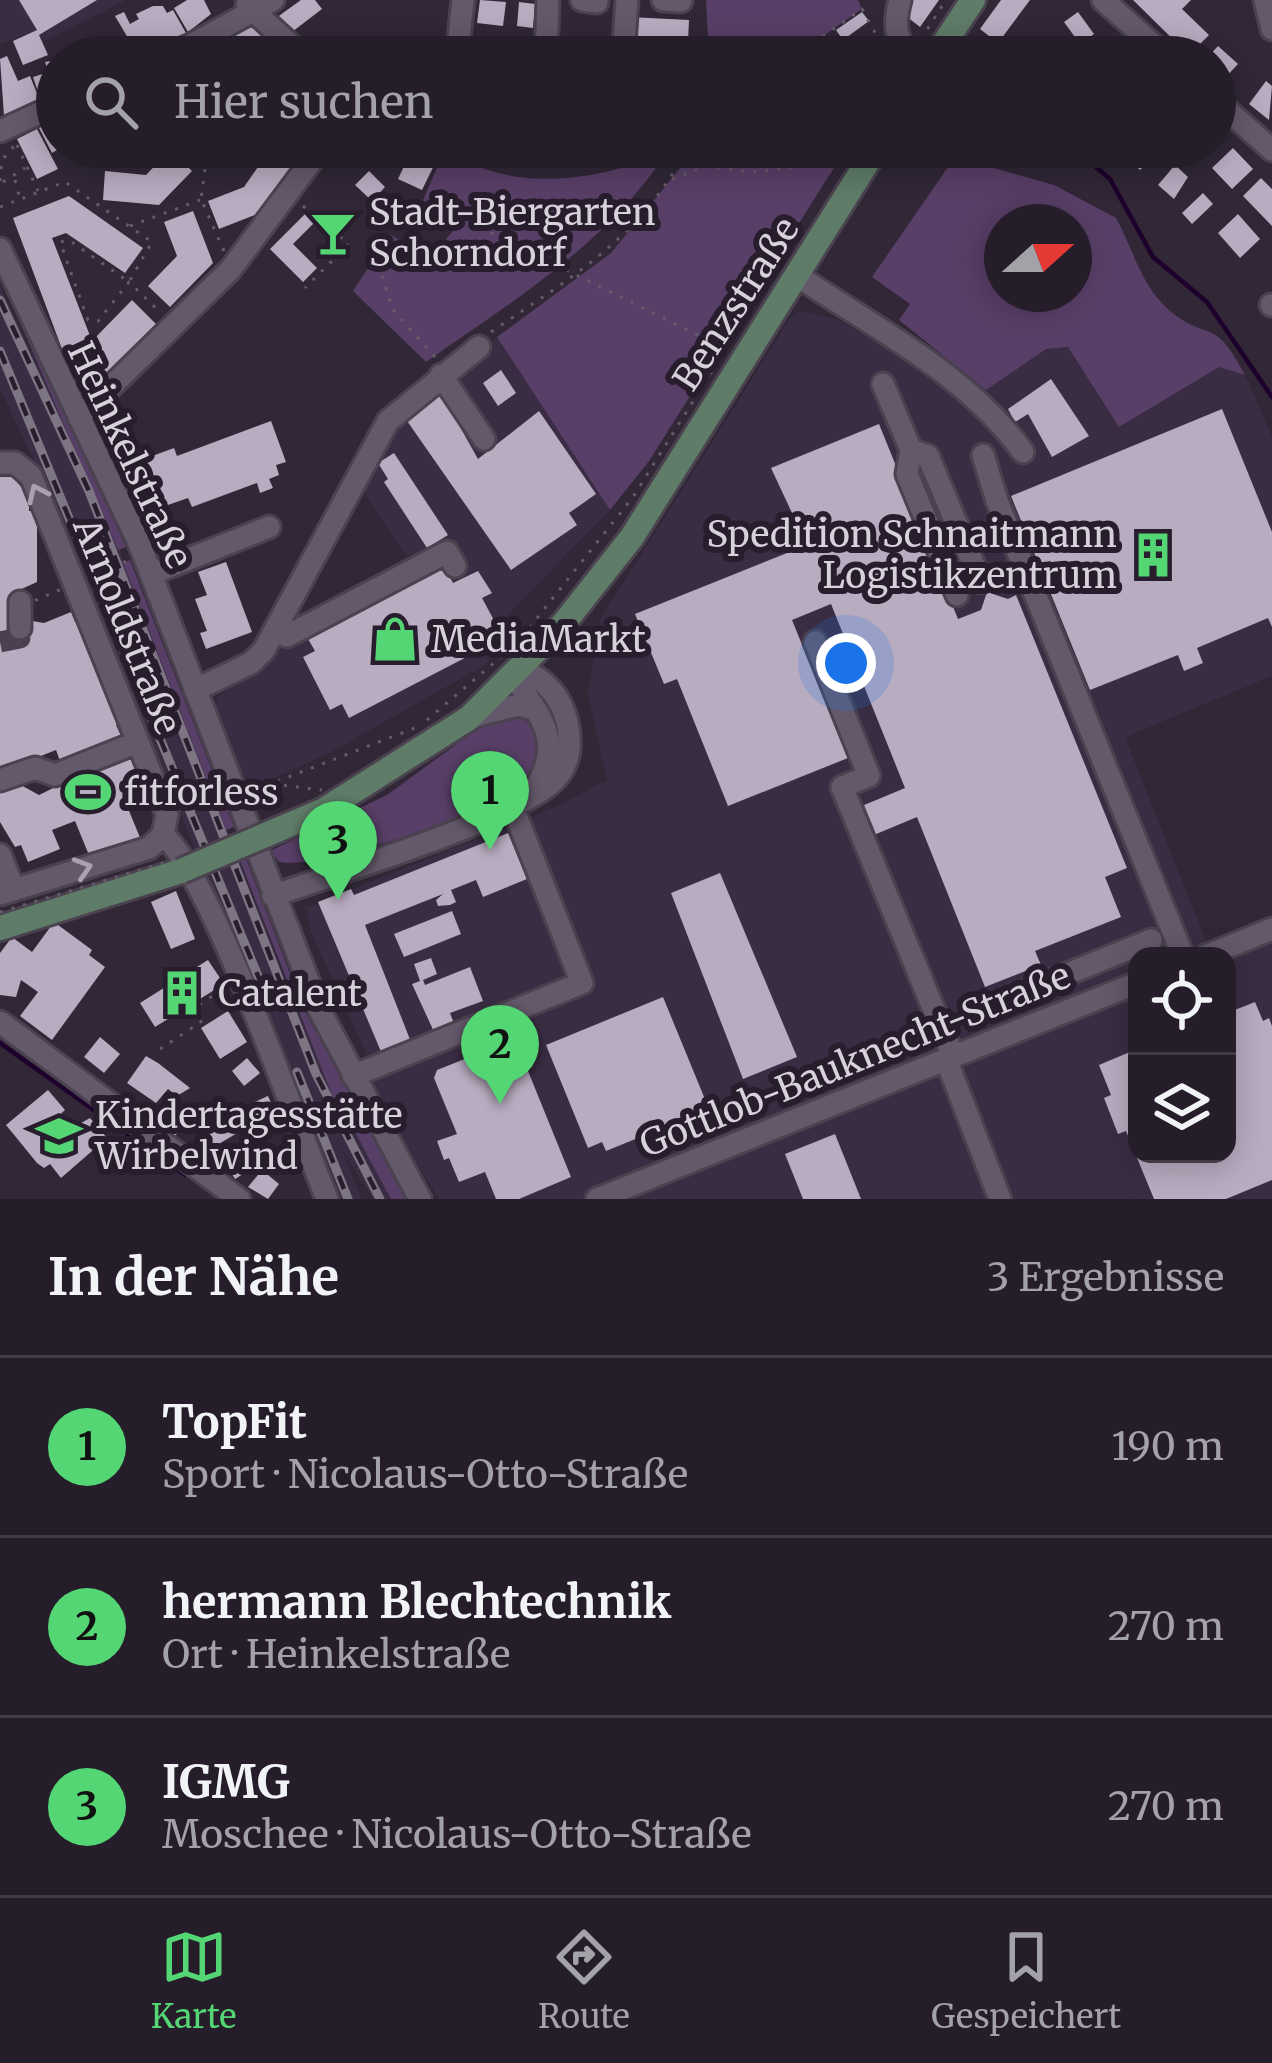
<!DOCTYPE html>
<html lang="de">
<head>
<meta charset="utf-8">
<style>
  :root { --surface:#251d29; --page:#312a35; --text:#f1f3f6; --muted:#a3a2a8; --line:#423b46; --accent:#53d673 }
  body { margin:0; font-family:Merriweather,serif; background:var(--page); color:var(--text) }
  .controls { position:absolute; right:36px; bottom:36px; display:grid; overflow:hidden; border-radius:24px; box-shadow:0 6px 30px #0003 }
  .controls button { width:108px; height:108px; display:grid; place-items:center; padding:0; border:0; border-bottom:3px solid var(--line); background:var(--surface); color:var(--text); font:60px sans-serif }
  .compass { position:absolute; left:984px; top:204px; width:108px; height:108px; border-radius:50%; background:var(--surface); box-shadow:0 6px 30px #0003; rotate:69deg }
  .you { position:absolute; left:846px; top:663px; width:42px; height:42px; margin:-30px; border:9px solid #fff; border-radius:50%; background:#1a73e8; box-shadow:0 0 0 18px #1a73e833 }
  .badge { display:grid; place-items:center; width:78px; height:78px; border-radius:50%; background:var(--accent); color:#111; font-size:39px; font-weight:700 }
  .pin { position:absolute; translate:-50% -99px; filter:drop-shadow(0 3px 6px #0008) }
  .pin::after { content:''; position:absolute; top:63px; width:42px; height:36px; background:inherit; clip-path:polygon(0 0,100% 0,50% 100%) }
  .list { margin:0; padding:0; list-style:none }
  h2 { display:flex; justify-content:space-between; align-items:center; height:156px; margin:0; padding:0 48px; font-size:51px }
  h2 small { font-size:39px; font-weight:400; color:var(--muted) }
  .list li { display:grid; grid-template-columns:78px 1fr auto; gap:36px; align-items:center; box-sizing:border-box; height:180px; padding:0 48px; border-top:3px solid var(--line) }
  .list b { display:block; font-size:45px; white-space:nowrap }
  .list p { margin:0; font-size:39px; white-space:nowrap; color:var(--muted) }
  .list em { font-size:39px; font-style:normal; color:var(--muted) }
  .icon { flex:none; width:66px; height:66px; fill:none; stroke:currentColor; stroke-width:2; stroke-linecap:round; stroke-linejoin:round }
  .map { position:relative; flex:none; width:1272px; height:1199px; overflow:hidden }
  .search { position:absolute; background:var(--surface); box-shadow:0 6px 30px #0003; left:36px; right:36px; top:36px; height:132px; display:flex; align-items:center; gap:30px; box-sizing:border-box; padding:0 42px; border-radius:66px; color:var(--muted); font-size:45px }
  .sheet { height:696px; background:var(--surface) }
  nav { display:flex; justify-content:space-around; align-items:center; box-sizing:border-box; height:168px; border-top:3px solid var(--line); background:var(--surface); font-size:33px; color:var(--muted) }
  nav a { display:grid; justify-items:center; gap:6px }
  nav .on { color:var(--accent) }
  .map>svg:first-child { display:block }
  .built { fill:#3a2d43 }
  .green { fill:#583f67; fill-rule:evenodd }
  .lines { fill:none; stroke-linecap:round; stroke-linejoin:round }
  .stream { stroke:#1d002b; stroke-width:4.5 }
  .building { fill:#b8acc0 }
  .minor-tunnel { stroke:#4a4050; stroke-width:21; stroke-dasharray:21 10; stroke-linecap:butt }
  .minor-casing { stroke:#4a424f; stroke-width:27 }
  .major-casing { stroke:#4a424f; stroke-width:30 }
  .path { stroke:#645c6a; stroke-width:3; stroke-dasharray:3 9; stroke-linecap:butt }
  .minor { stroke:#64596b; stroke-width:21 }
  .major { stroke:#5f7c68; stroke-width:24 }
  .rail-casing { stroke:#7d7583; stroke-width:9 }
  .rail { stroke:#271d2d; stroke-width:4.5; stroke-dasharray:14; stroke-linecap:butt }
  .major-bridge-casing { stroke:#4a424f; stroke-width:30; stroke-linecap:butt }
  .path-bridge { stroke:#645c6a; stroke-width:3; stroke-dasharray:3 9; stroke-linecap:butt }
  .major-bridge { stroke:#5f7c68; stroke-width:24 }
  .oneway { stroke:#a9a1ae }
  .labels { text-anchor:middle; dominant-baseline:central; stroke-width:12; stroke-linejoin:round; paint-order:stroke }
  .poi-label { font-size:36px; fill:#d7d1db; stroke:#271d2d; text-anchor:start }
  .street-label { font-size:36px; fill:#d7d1db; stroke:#271d2d }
</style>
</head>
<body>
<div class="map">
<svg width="1272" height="1199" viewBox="0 0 1272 1199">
  <rect width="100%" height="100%" fill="#312737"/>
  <!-- built -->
  <path class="built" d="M0 0H126L43 42 36 30 0 44Z
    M0 286 100 498 291 994 391 1199H373L341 1147 362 1199H339L43 480 0 389Z
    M801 311 837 319 973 399 1046 349 1068 347 1119 427 1219 366 1245 375 1272 437V676L1125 737 1212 956H1137V1154H1227V961L1272 943V1199H439L394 1127 371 1084 369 1059 311 932 306 908 558 806 607 780 588 694 600 620 789 320Z
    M497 337 610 510 507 615 518 633 483 666 331 752 250 789 215 714 217 698 281 650 294 621 409 561 362 489 400 420Z"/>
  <!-- green -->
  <path class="green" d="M706 0H858L862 9 793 57H709Z
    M446 147C507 196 599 181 667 152 607 244 514 300 426 362L353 291 390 234 429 260 456 227 423 200Z
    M842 155 649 461 610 510 497 337 611 253 681 167 693 161Z
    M955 157 1054 185 1116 218C1133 248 1140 284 1168 309 1206 343 1213 313 1245 375L1219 367 1119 427 1068 347 1046 349 986 390 899 320 910 304 872 277ZM1002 222H1074V294H1002Z
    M0 276 126 547 118 550Z
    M130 560 234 827 226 830 123 563Z
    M499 713C532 718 535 725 541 757 534 768 528 780 519 787 481 814 322 870 279 862L270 851 387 795Z
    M245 856 304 1010 407 1199H391L349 1121 343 1123 239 858Z"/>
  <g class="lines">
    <!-- stream -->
    <path class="stream" d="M303 44 331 56
      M467 147C506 175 609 160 653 147
      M975 147 992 155 1088 160 1110 179 1153 257 1207 302 1272 397
      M0 1043 185 1175"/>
  </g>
  <!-- building -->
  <path class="building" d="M19 0H97L39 35 48 55 23 65 13 41 37 30Z
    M187 0H204L211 14 188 32 174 8Z
    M301 0H315L322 9 292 32 276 18Z
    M480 0 506 2 503 26 477 23Z
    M911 0H939L920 27 902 13Z
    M1001 0H1030L998 43 980 29Z
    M1133 0H1191L1182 9 1209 35 1189 55Z
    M519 2 535 4 533 28 517 26Z
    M153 6H163L167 13 173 10 186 33 123 57H90L128 38 115 16 124 12 130 24 139 19 136 14Z
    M862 12 869 21 843 40 836 30Z
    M1078 12 1094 34 1080 44 1064 22Z
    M629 17 689 20 688 42 628 39Z
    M251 25 265 34 255 40 259 48 242 57H191Z
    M1218 46 1238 64 1222 81 1215 75V57H1208Z
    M7 56 18 81 30 76 40 101 4 116 0 59Z
    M57 60V95L41 101 33 77 49 72 45 62Z
    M1266 81 1272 86 1269 120 1249 104Z
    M57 118V150L52 153 39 128Z
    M37 129 58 169 37 179 17 139Z
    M272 147 298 164 265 211 219 229 208 201 244 187Z
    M413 147H443L422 190 398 179Z
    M1126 147H1145L1154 156 1140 170 1122 151Z
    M1233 148 1253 169 1232 189 1212 168Z
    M170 150 192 171 159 205 103 200 105 171 146 175Z
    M1175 165 1188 177 1174 199 1158 185Z
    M369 171 385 187 372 201 355 185Z
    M1261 178 1272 189V226L1243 196Z
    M1203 193 1213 204 1192 224 1182 213Z
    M69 196 143 248 125 273 66 233 52 238 92 341 132 300 156 324 93 389 68 365 13 218Z
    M193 211 213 263 170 307 148 286 177 256 164 222Z
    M305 214 314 223 293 244 317 268 303 282 270 249Z
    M1238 214 1260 239 1240 258 1218 233Z
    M501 370 516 393 498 406 483 383Z
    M1051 379 1089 436 1052 457 1028 414 1015 422 1008 409Z
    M441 393 478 459 539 411 596 494 569 513 577 525 511 570 405 418Z
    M1222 409 1272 532V627L1268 618 1197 648 1203 663 1184 671 1178 655 1090 690 1011 496Z
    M271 421 286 462 276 465 279 475 269 479 273 488 260 493 257 483 192 507 188 498 162 507 144 459 174 448 177 456Z
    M879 424 958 619 981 610 987 592 1008 599 1016 595 1127 868 1105 877 1121 917 1035 951 1041 965 985 987 917 817 869 837 857 808 905 788 831 604 792 620 848 758 728 806 677 679 664 684 635 614 807 545 771 468Z
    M394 453 448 535 427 548 384 482 388 479 378 463Z
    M0 477H12L29 495V511H37V582L17 591 27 620 44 623 71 612 75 622 84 618 126 721 116 725 121 736 60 761 56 750 0 772Z
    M441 560 453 583 478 571 492 593 482 598 496 624 486 647 349 718 342 704 330 710 303 657 315 651 304 632Z
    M226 562 252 632 206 649 200 633 207 631 195 599 207 595 198 572Z
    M131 758 145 793 125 801 141 840 91 860 75 821 52 830 60 849 28 862 21 845 15 847 0 822V792L19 784 39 795 94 768Z
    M508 833 527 879 483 897 476 880 451 890 456 902 450 905 438 906 436 900 443 894 365 925 411 1042 382 1054 318 902 351 889 354 895Z
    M720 873 797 1057 743 1079 671 893Z
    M176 891 195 939 171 949 151 902Z
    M452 911 461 934 404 957 394 934Z
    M54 922 92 950 89 955 105 967 52 1040 20 1016 38 992 21 980 16 997 0 995V953L12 937 32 952Z
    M431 958 437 974 423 980 425 985 470 967 483 1001 450 1013 455 1026 435 1034 412 984 420 981 414 964Z
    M208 960 224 984 155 1027 140 1003Z
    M663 997 709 1109 606 1151 602 1142 588 1148 546 1045Z
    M1255 1002 1263 1021 1269 1018 1272 1026V1180L1226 1199H1154L1126 1131 1118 1134 1104 1098 1111 1095 1099 1065 1137 1049V1154H1227V1013Z
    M228 1011 247 1042 220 1059 201 1028Z
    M100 1037 120 1054 104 1073 84 1057Z
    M515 1039 571 1177 519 1199H496L485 1172 459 1182 449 1158 444 1160 437 1141 457 1134 434 1078 437 1070Z
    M146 1056 158 1063 190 1088 177 1096 168 1089 156 1103 127 1083Z
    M247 1058 260 1073 244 1086 232 1071Z
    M48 1090 65 1110 54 1120 65 1132 90 1118 107 1138 61 1178 50 1164 44 1168 37 1163 6 1125Z
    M268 1096 277 1117 258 1124 250 1104Z
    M172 1102 190 1118 175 1136 157 1120Z
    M228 1112 239 1132 212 1148 201 1128Z
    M835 1134 861 1199H803L785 1154Z
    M248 1148 259 1164 235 1179 225 1163Z
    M262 1170 279 1184 268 1199 248 1187Z"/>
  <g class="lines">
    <!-- minor-tunnel -->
    <path class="minor-tunnel" d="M0 642 20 638V628"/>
    <!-- minor casing -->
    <g class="minor-casing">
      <path id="minor" d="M582 0 597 2
        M663 0 681 1
        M900 0C894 22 894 41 913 57
        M1103 0 1167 57
        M1265 0 1272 29
        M247 5 304 57
        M169 57 273 0
        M457 57 463 0
        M546 57 548 0
        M623 57 627 0
        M1215 99 1272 150
        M0 131 57 105
        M0 249 139 543 319 1009 420 1199
        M798 276C876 329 967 374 1023 452
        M1271 305H1272
        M441 375 484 439
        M883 384 911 450 928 456 981 582
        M79 418 231 269 322 147
        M911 450 907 474 957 595
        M983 455 997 501 1183 956
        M0 463H15L31 476 167 814 163 835 149 848 0 894
        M151 574 269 527
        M20 628V602
        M276 630 287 636 447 552 455 566
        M815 642 869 776 842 787 953 1056
        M195 690 251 663 264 650 388 421 479 347
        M470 717 518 705 536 710C554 739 552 760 535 789
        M0 780 35 768 55 775 138 742
        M163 835C210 874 298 1128 327 1199
        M0 855 14 890
        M273 896C329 875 532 815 559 775 571 759 571 740 567 722 561 696 544 679 521 669L522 689 536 710
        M1206 956 1272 929
        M971 1013 1151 940
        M0 1022 239 1199
        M946 1059 1000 1199
        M353 1076 582 983 513 808
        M597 1199 1137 983"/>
    </g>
    <!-- major casing -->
    <g class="major-casing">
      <path id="major" d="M935 57 973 0
        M324 810 469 718 564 623 632 537 877 147
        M0 928 181 871"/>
    </g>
    <!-- path -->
    <path class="path" d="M921 39 946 0
      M793 57 862 9 882 45
      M17 145 38 191
      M180 147 204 168
      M672 179 707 166 751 172 844 162
      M15 180 20 199
      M0 181 2 160 15 145
      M3 182 25 168
      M303 206 349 244 305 288
      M0 207 65 182 152 242 129 282 69 240 60 242 88 320 98 321 129 282 159 311
      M130 226 200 200
      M224 251 201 199 205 169 239 147
      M491 332C573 276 641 238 688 147
      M435 357 393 310 380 270 423 221 475 225 724 348
      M522 637 633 497 724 352
      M427 720 502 656
      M272 784 322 790
      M255 790 420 726
      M160 1049 201 1022 193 1009 223 989"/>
    <!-- minor -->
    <use href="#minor" class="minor"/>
    <!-- major -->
    <use href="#major" class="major"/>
    <!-- rail casing -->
    <g class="rail-casing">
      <path id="rail" d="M0 300 89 491 316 1074 380 1199
        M0 351 270 1005
        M297 1072 348 1199"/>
    </g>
    <!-- rail -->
    <use href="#rail" class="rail"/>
    <!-- major-bridge casing -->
    <g class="major-bridge-casing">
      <path id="major-bridge" d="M181 871 324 810"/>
    </g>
    <!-- path-bridge -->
    <path class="path-bridge" d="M13 610 159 547
      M0 912 163 863"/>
    <!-- major-bridge -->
    <use href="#major-bridge" class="major-bridge"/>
  </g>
  <!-- one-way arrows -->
  <defs><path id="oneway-chevron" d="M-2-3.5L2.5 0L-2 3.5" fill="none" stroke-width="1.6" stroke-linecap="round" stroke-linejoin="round" transform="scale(3)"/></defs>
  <g class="oneway">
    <use href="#oneway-chevron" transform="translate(37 493) rotate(-115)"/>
    <use href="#oneway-chevron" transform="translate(83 868) rotate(-17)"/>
  </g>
  <!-- icons -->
  <defs>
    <g id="bar-bare" transform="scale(3.6)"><path d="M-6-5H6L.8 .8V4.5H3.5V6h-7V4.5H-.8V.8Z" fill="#53d673" stroke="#271d2d" stroke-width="2.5" paint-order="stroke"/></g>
    <g id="building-bare" transform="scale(3.6)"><path d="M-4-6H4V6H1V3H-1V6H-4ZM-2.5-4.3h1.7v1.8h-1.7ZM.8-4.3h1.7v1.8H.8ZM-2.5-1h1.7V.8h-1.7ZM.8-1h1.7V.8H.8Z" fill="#53d673" stroke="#271d2d" stroke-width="2.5" paint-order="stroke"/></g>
    <g id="shop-bare" transform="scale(3.6)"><path d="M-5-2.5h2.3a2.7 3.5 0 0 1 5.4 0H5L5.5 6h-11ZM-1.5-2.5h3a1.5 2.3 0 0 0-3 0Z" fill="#53d673" stroke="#271d2d" stroke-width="2.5" paint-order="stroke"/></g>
    <g id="stadium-bare" transform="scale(3.6)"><path d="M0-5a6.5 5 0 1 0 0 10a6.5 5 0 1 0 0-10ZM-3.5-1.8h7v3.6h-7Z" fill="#53d673" stroke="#271d2d" stroke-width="2.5" paint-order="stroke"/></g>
    <g id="school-bare" transform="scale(3.6)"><path d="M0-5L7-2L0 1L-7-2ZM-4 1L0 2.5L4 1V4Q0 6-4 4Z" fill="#53d673" stroke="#271d2d" stroke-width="2.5" paint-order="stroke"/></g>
  </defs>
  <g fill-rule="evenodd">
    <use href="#bar-bare" x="333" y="233"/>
    <use href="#building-bare" x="1153" y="555"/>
    <use href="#shop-bare" x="395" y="639"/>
    <use href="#stadium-bare" x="88" y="792"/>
    <use href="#building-bare" x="182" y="993"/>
    <use href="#school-bare" x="59" y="1136"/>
  </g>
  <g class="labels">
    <!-- poi labels -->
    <g class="poi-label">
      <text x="369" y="212">Stadt-Biergarten<tspan x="369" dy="41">Schorndorf</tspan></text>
      <text x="1117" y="534" text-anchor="end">Spedition Schnaitmann<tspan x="1117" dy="41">Logistikzentrum</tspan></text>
      <text x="431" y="639">MediaMarkt</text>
      <text x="124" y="792">fitforless</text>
      <text x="218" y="993">Catalent</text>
      <text x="95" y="1115">Kindertagesstätte<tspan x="95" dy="41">Wirbelwind</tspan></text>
    </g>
    <!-- street labels -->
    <g class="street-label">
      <text transform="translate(736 304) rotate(-57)">Benzstraße</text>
      <text transform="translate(130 455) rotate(65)">Heinkelstraße</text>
      <text transform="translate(127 626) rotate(68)">Arnoldstraße</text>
      <text transform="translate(855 1060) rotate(-22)">Gottlob-Bauknecht-Straße</text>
    </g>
  </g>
</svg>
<div class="controls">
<button><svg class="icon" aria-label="locate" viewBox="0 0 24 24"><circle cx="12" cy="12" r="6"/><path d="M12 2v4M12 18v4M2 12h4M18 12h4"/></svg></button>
<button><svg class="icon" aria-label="layers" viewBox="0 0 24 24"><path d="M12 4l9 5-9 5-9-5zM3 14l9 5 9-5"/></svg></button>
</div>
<svg class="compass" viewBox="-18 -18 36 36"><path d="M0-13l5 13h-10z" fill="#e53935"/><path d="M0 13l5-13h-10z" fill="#a3a2a8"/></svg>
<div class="you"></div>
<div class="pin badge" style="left:490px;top:850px">1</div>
<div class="pin badge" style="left:500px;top:1104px">2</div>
<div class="pin badge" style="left:338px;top:900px">3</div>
<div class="search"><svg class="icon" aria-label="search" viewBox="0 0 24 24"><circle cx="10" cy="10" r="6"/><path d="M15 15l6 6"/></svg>Hier suchen</div>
</div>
<section class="sheet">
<h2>In der Nähe<small>3 Ergebnisse</small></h2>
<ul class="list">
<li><span class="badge">1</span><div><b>TopFit</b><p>Sport · Nicolaus-Otto-Straße</p></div><em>190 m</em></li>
<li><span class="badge">2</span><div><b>hermann Blechtechnik</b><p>Ort · Heinkelstraße</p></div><em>270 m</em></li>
<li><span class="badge">3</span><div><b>IGMG</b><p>Moschee · Nicolaus-Otto-Straße</p></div><em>270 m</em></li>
</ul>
</section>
<nav>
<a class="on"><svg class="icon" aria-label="map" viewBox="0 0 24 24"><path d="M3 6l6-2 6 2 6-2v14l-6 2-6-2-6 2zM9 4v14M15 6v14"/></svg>Karte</a>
<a><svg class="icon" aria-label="directions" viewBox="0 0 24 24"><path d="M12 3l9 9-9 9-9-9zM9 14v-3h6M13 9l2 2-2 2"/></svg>Route</a>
<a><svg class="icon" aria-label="saved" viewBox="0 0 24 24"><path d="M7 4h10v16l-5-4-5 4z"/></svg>Gespeichert</a>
</nav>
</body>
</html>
